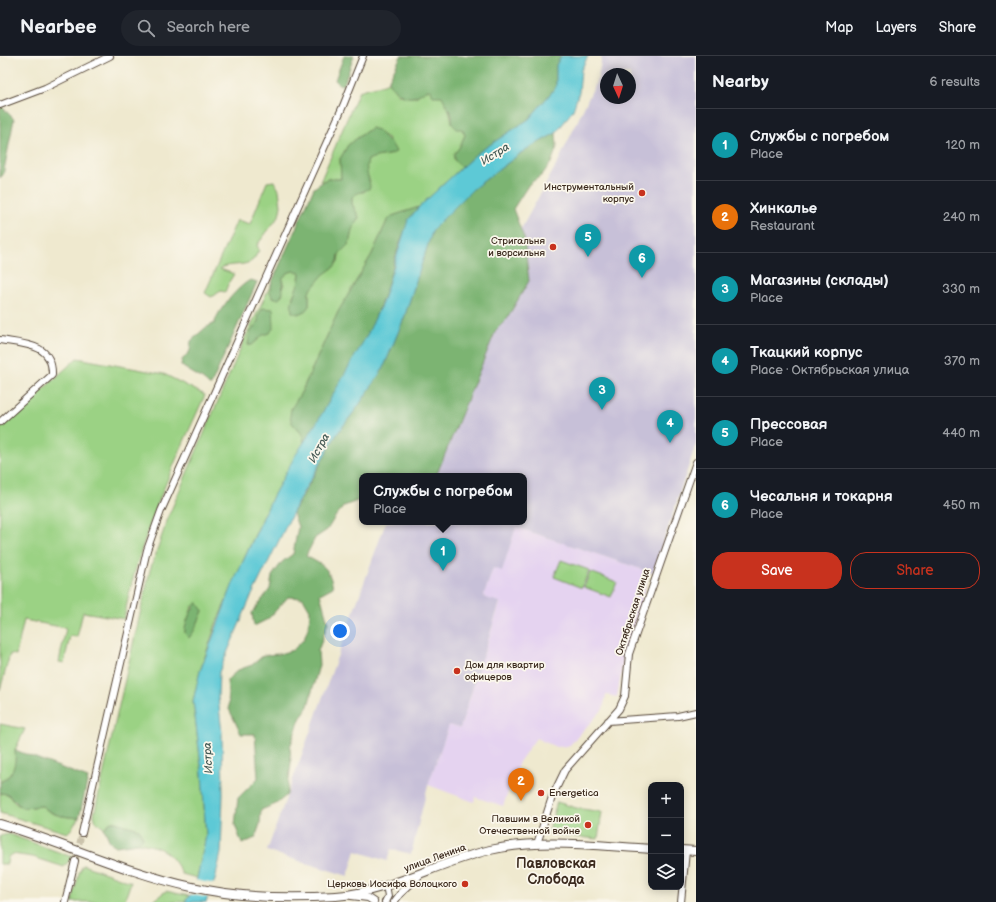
<!DOCTYPE html>
<html lang="en">
<head>
<meta charset="utf-8">
<style>
  :root { --surface:#171b24; --page:#20242c; --text:#f1f3f6; --muted:#9ea1a6; --line:#363941; --accent:#c8321e }
  body { margin:0; font-family:"Balsamiq Sans",sans-serif; background:var(--page); color:var(--text) }
  .controls { position:absolute; right:12px; bottom:12px; display:grid; overflow:hidden; border-radius:8px; box-shadow:0 2px 10px #0003 }
  .controls button { width:36px; height:36px; display:grid; place-items:center; padding:0; border:0; border-bottom:1px solid var(--line); background:var(--surface); color:var(--text); font:20px sans-serif }
  .compass { position:absolute; left:600px; top:12px; width:36px; height:36px; border-radius:50%; background:var(--surface); box-shadow:0 2px 10px #0003; rotate:176deg }
  .you { position:absolute; left:340px; top:575px; width:14px; height:14px; margin:-10px; border:3px solid #fff; border-radius:50%; background:#1a73e8; box-shadow:0 0 0 6px #1a73e833 }
  .badge { display:grid; place-items:center; width:26px; height:26px; border-radius:50%; background:var(--accent); color:#fff; font-size:13px; font-weight:700 }
  .pin { position:absolute; translate:-50% -33px; filter:drop-shadow(0 1px 2px #0008) }
  .pin::after { content:''; position:absolute; top:21px; width:14px; height:12px; background:inherit; clip-path:polygon(0 0,100% 0,50% 100%) }
  .popup { position:absolute; left:359px; top:417px; width:168px; height:52px; box-sizing:border-box; display:grid; place-content:center; border-radius:8px; background:var(--surface); filter:drop-shadow(0 1px 3px #0005); font-size:13px; white-space:nowrap; color:var(--muted) }
  .popup b { font-size:15px; color:var(--text) }
  .popup::after { content:''; position:absolute; left:50%; top:100%; margin-left:-8px; border:8px solid transparent; border-top-color:var(--surface) }
  .list { margin:0; padding:0; list-style:none }
  h2 { display:flex; justify-content:space-between; align-items:center; height:52px; margin:0; padding:0 16px; font-size:17px }
  h2 small { font-size:13px; font-weight:400; color:var(--muted) }
  .list li { display:grid; grid-template-columns:26px 1fr auto; gap:12px; align-items:center; box-sizing:border-box; height:72px; padding:0 16px; border-top:1px solid var(--line) }
  .list b { display:block; font-size:15px; white-space:nowrap }
  .list p { margin:0; font-size:13px; white-space:nowrap; color:var(--muted) }
  .list em { font-size:13px; font-style:normal; color:var(--muted) }
  .actions { display:flex; gap:8px; padding:12px 16px }
  .actions a { flex:1; padding:9px 0; border:1px solid var(--accent); border-radius:16px; text-align:center; font-size:14px; color:var(--accent) }
  .actions .main { background:var(--accent); color:#fff }
  .icon { flex:none; width:22px; height:22px; fill:none; stroke:currentColor; stroke-width:2; stroke-linecap:round; stroke-linejoin:round }
  .map { position:relative; flex:none; width:696px; height:846px; overflow:hidden }
  header { display:flex; align-items:center; gap:24px; box-sizing:border-box; height:56px; padding:0 20px; background:var(--surface); border-bottom:1px solid var(--line) }
  header strong { font-size:19px }
  nav { display:flex; gap:22px; margin-inline-start:auto; font-size:14px }
  .search { width:280px; height:36px; background:var(--page); display:flex; align-items:center; gap:10px; box-sizing:border-box; padding:0 14px; border-radius:22px; color:var(--muted); font-size:15px }
  main { display:flex }
  aside { flex:1; background:var(--surface) }
  .map>svg:first-child { display:block }
  .built { fill:#e5d3f0 }
  .industrial { fill:#c7c0d8; fill-rule:evenodd }
  .green { fill:#9bd284; stroke:#6b7e51; fill-rule:evenodd }
  .forest { fill:#7cb472; stroke:#5c6f48 }
  .water { fill:#5dc9d6; stroke:#4c7a7a }
  .pier { fill:#efe9cf }
  .lines { fill:none; stroke-linecap:round; stroke-linejoin:round }
  .minor-tunnel { stroke:#cbc3ac; stroke-width:6; stroke-dasharray:6 3; stroke-linecap:butt }
  .minor-casing { stroke:#564739; stroke-width:8 }
  .secondary-casing { stroke:#564739; stroke-width:10 }
  .minor { stroke:#fff; stroke-width:6 }
  .secondary { stroke:#fff; stroke-width:8 }
  .poi-dot { fill:#c8321e; stroke:#fbf7ec; stroke-width:1.5 }
  .labels { text-anchor:middle; dominant-baseline:central; stroke-width:3.5; stroke-linejoin:round; paint-order:stroke }
  .poi-label { font-size:10px; fill:#3b2a1e; stroke:#fbf7ec; text-anchor:end }
  .street-label { font-size:10px; fill:#3b2a1e; stroke:#fbf7ec }
  .water-label { font-size:11px; font-style:italic; fill:#455a55; stroke:#fbf7ec }
  .district-label { font-size:14px; font-weight:bold; fill:#3b2a1e; stroke:#fbf7ec }
</style>
</head>
<body>
<header>
<strong>Nearbee</strong>
<div class="search"><svg class="icon" aria-label="search" viewBox="0 0 24 24"><circle cx="10" cy="10" r="6"/><path d="M15 15l6 6"/></svg>Search here</div>
<nav><a>Map</a><a>Layers</a><a>Share</a></nav>
</header>
<main>
<div class="map">
<svg width="696" height="846" viewBox="0 0 696 846">
  <rect width="100%" height="100%" fill="#fbf7ec"/>
  <filter id="ink" filterUnits="userSpaceOnUse"><feTurbulence type="fractalNoise" baseFrequency=".025" numOctaves="2"/><feDisplacementMap in="SourceGraphic" scale="8" xChannelSelector="R" yChannelSelector="G"/><feConvolveMatrix kernelMatrix="1 2 1 2 8 2 1 2 1" color-interpolation-filters="sRGB"/></filter>
  <filter id="wash" filterUnits="userSpaceOnUse"><feTurbulence type="fractalNoise" baseFrequency=".012" numOctaves="4" result="noise"/><feDisplacementMap in="SourceGraphic" scale="16" xChannelSelector="R" yChannelSelector="G"/><feGaussianBlur stdDeviation="0.9" result="paint"/><feColorMatrix in="noise" values="0 0 0 0 0 0 0 0 0 0 0 0 0 0 0 0 0 1.4 0 .05"/><feComposite in="paint" operator="in"/></filter>
  <g filter="url(#wash)">
    <rect width="100%" height="100%" fill="#efe9cf"/>
    <!-- built -->
    <path class="built" d="M516 471 650 516 625 595 617 641 606 639 603 653 569 690 556 691 536 682 519 706 503 750 475 741 474 746 428 729 449 669 460 672 500 547 485 542 484 539 493 512 502 514Z"/>
    <!-- industrial -->
    <path class="industrial" d="M602 0H696V388L653 517 516 471 502 515 493 512 484 539 485 542 500 546 460 672 449 669 428 729 411 798 391 793 387 805 356 795 348 820 267 795 386 466H524V420H403L438 324 559 104 598 22ZM606 18H630V42H606Z"/>
    <!-- green -->
    <path class="green" d="M388 26 399 39C403 39 410 42 415 41 419 40 422 35 426 34 443 30 451 55 452 68L462 73 465 79 459 92 454 98V104L462 111 419 151 392 160 387 165 372 198 338 256 299 341 292 367 302 378 304 386 273 440 251 487 216 568 200 615 193 645 202 717 206 780 197 822 182 818C172 797 161 790 138 787L143 782 139 773 112 765 104 772 96 766 94 759 150 514 169 459 245 282 272 226 270 235 284 230 282 223 287 217 293 215 300 216 298 230 292 242 309 250V236L322 219 334 211 338 205 339 198 349 188 352 174 359 161 352 148V141L357 136H364L370 125C366 117 365 112 368 104L374 101 389 99V83L371 72 348 89 340 103 341 123H327L320 126 359 35C369 31 378 31 388 26ZM258 265 270 276 263 279 252 289H248L250 277ZM192 550 203 555 194 575 185 577C184 568 190 560 192 550Z
      M274 125 279 134 281 150 279 160 257 189 259 194C257 197 256 200 254 203 246 212 228 206 220 213L234 218 229 226 225 236 221 235 211 241 205 237 237 164 250 168 267 126Z
      M77 302 164 318 205 339C172 412 138 484 124 563L83 556 77 581 70 580 64 607 59 606 66 572 24 564 16 599 10 598 0 634V373Z
      M561 504 589 514 582 532 554 521Z
      M590 516 617 526 611 541 584 531Z
      M0 668 25 673 15 694 16 704 13 714 6 723 0 726Z
      M0 737 8 738 14 746 22 752 42 750C53 761 64 760 79 762 74 767 73 773 67 777L0 757Z
      M557 746 576 752 602 756 598 783 549 778 548 776Z
      M9 778 72 801 64 811 33 801 12 798 8 801 7 808H0V780Z
      M83 809 131 826 124 846H72L79 817Z
      M166 835 189 840 185 846H151Z"/>
    <!-- forest -->
    <path class="forest" d="M344 0H354L344 28 340 29 335 24Z
      M401 0H561L556 9V31L529 63 476 98 462 111 454 104V98L459 92 465 79 462 73H457L452 68V60L442 40H433L431 34C424 34 421 38 416 40 403 45 395 34 388 26Z
      M0 49 14 63 3 119 0 122Z
      M371 72 378 74C384 83 392 85 396 96 387 101 377 99 368 104 364 115 370 122 370 132 364 136 357 136 352 141V148L359 161 352 174 349 188 339 198 338 205 334 211 323 219 309 236V250L305 255 298 258 292 256C289 241 300 231 300 217L293 215 287 217 282 223 283 237 279 243 272 241 270 235 272 226 314 132 327 123H341L340 103 348 89Z
      M556 77 557 91 551 107 542 119 529 128 513 153 524 182 529 225 506 264 496 274 436 420H362V443L344 450 335 461 327 474 315 482 306 500C323 510 328 509 333 531L320 538 328 567 318 595 319 609 308 650 300 663 290 691 291 707 287 739 276 748 261 754 260 768 255 782 242 788 235 769 238 742 258 722 255 678H241L229 653 227 624 238 614 252 609 264 599 279 598 293 594 304 583 309 569 310 554 303 542 288 541 268 563 254 570 252 557 270 533 272 520 282 506 293 498 298 471 293 457 337 378 357 352 383 313 404 262 433 173 473 133 525 94Z
      M419 151C397 178 394 215 381 247 363 296 333 343 304 386L302 378 292 367 290 360 291 353 302 335 338 256 372 198 387 165 392 160Z
      M251 224 257 226 211 329H209C203 321 188 316 181 309L182 304 190 295 191 285 205 272 215 267C215 257 241 227 251 224Z
      M263 252 273 253 274 270 270 277 263 279 252 289H248L250 277 258 265 259 258Z
      M197 546 203 555 194 575 189 582C188 581 185 578 185 576 183 571 193 550 197 546Z
      M15 694 88 722 79 762C63 760 55 761 42 750L22 752 8 738 0 737V726C14 720 16 708 15 694Z
      M112 765 139 773 143 782 138 787 116 790 110 786 104 772Z"/>
    <!-- water -->
    <path class="water" d="M561 0H588L581 14 579 36 573 54 556 77 525 94 473 133 433 173 404 262 383 313 357 352 337 378 300 442 250 543 219 616 218 641 222 677 223 738 221 797 215 824 206 846H185L192 836 197 822 206 780 202 717 193 645 200 615 234 525 273 440 295 400 317 366 367 279 382 247 408 164 419 151 476 98 529 63 556 31V9Z"/>
    <!-- pier -->
    <path class="pier" d="M194 824 216 828 210 842 188 838Z"/>
  </g>
  <g filter="url(#ink)">
    <g class="lines">
      <!-- minor-tunnel -->
      <path class="minor-tunnel" d="M75 805 82 777"/>
      <!-- minor casing -->
      <g class="minor-casing">
        <path id="minor" d="M0 49 45 32 110 0
          M0 284C24 288 53 287 52 319L0 366
          M608 665 678 660 696 656
          M82 777 147 494 161 455 343 50 363 0
          M537 788 552 741 565 714 619 653 625 640 629 598 696 406
          M351 840 368 842 374 846
          M65 846 75 805
          M385 846 388 840 386 829
          M394 846 400 838 419 820
          M681 846 686 795"/>
      </g>
      <!-- secondary casing -->
      <g class="secondary-casing">
        <path id="secondary" d="M0 768C64 787 126 817 192 831 239 842 287 843 336 840 390 836 438 806 490 794 542 782 598 790 651 793
          M681 794 696 795"/>
      </g>
      <!-- minor -->
      <use href="#minor" class="minor"/>
      <!-- secondary -->
      <use href="#secondary" class="secondary"/>
    </g>
  </g>
  <!-- markers -->
  <g class="poi-dot">
    <circle cx="642" cy="137" r="4"/>
    <circle cx="553" cy="191" r="4"/>
    <circle cx="457" cy="615" r="4"/>
    <circle cx="541" cy="737" r="4"/>
    <circle cx="588" cy="769" r="4"/>
    <circle cx="465" cy="828" r="4"/>
  </g>
  <g class="labels">
    <!-- poi labels -->
    <g class="poi-label">
      <text x="634" y="131">Инструментальный<tspan x="634" dy="12">корпус</tspan></text>
      <text x="545" y="185">Стригальня<tspan x="545" dy="12">и ворсильня</tspan></text>
      <text x="465" y="609" text-anchor="start">Дом для квартир<tspan x="465" dy="12">офицеров</tspan></text>
      <text x="549" y="737" text-anchor="start">Energetica</text>
      <text x="580" y="763">Павшим в Великой<tspan x="580" dy="12">Отечественной войне</tspan></text>
      <text x="457" y="828">Церковь Иосифа Волоцкого</text>
    </g>
    <!-- street labels -->
    <g class="street-label">
      <text transform="translate(633 556) rotate(-72)">Октябрьская улица</text>
      <text transform="translate(435 802) rotate(-20)">улица Ленина</text>
    </g>
    <!-- water labels -->
    <g class="water-label">
      <text transform="translate(495 98) rotate(-32)">Истра</text>
      <text transform="translate(319 392) rotate(-61)">Истра</text>
      <text transform="translate(208 702) rotate(-93)">Истра</text>
    </g>
    <!-- district labels -->
    <g class="district-label">
      <text x="556" y="807">Павловская<tspan x="556" dy="16">Слобода</tspan></text>
    </g>
  </g>
</svg>
<div class="controls">
<button>+</button>
<button>−</button>
<button><svg class="icon" aria-label="layers" viewBox="0 0 24 24"><path d="M12 4l9 5-9 5-9-5zM3 14l9 5 9-5"/></svg></button>
</div>
<svg class="compass" viewBox="-18 -18 36 36"><path d="M0-13l5 13h-10z" fill="#e53935"/><path d="M0 13l5-13h-10z" fill="#9ea1a6"/></svg>
<div class="you"></div>
<div class="pin badge" style="left:443px;top:515px;background:#0f9aa8">1</div>
<div class="popup"><b>Службы с погребом</b>Place</div>
<div class="pin badge" style="left:521px;top:745px;background:#e8710a">2</div>
<div class="pin badge" style="left:602px;top:354px;background:#0f9aa8">3</div>
<div class="pin badge" style="left:670px;top:387px;background:#0f9aa8">4</div>
<div class="pin badge" style="left:588px;top:201px;background:#0f9aa8">5</div>
<div class="pin badge" style="left:642px;top:222px;background:#0f9aa8">6</div>
</div>
<aside>
<h2>Nearby<small>6 results</small></h2>
<ul class="list">
<li><span class="badge" style="background:#0f9aa8">1</span><div><b>Службы с погребом</b><p>Place</p></div><em>120 m</em></li>
<li><span class="badge" style="background:#e8710a">2</span><div><b>Хинкалье</b><p>Restaurant</p></div><em>240 m</em></li>
<li><span class="badge" style="background:#0f9aa8">3</span><div><b>Магазины (склады)</b><p>Place</p></div><em>330 m</em></li>
<li><span class="badge" style="background:#0f9aa8">4</span><div><b>Ткацкий корпус</b><p>Place · Октябрьская улица</p></div><em>370 m</em></li>
<li><span class="badge" style="background:#0f9aa8">5</span><div><b>Прессовая</b><p>Place</p></div><em>440 m</em></li>
<li><span class="badge" style="background:#0f9aa8">6</span><div><b>Чесальня и токарня</b><p>Place</p></div><em>450 m</em></li>
</ul>
<div class="actions"><a class="main">Save</a><a>Share</a></div>
</aside>
</main>
</body>
</html>
